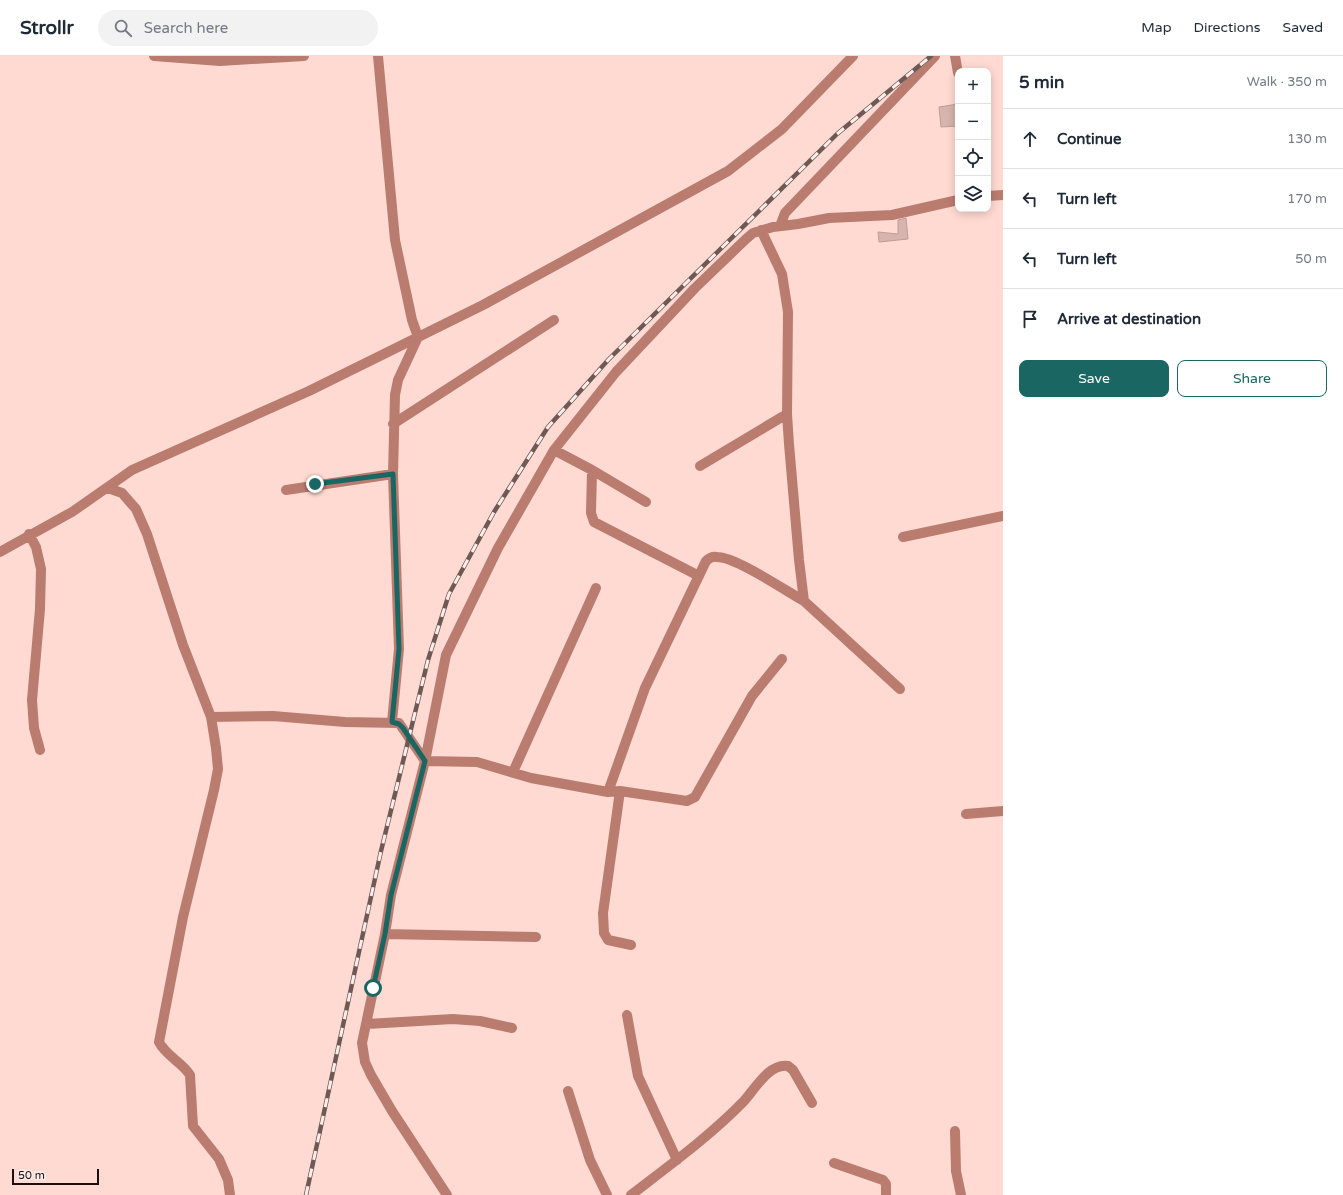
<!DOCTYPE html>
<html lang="en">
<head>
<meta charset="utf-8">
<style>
  :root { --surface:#fff; --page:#f2f2f3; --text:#1f2937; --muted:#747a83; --line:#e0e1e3; --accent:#196662 }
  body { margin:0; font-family:"Varela Round",sans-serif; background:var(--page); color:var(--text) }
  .controls { position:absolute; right:12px; top:12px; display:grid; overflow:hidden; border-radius:8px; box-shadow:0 2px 10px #0003 }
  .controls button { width:36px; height:36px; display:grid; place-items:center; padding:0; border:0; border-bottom:1px solid var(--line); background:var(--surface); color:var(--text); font:20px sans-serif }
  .scale { position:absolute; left:12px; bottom:10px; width:87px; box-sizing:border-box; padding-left:4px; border:2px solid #1b0f0d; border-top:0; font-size:11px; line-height:14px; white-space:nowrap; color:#1b0f0d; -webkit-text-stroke:3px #fcedea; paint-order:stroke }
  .stop { position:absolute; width:12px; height:12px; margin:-9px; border:3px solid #196662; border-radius:50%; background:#fff }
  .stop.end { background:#196662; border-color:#fff; box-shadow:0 1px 4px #0008 }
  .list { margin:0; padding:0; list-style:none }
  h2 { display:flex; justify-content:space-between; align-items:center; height:52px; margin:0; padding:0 16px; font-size:17px }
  h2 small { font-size:13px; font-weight:400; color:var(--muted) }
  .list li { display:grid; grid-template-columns:26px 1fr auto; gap:12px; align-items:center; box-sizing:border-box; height:60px; padding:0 16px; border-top:1px solid var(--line) }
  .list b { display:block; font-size:15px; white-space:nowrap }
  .list em { font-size:13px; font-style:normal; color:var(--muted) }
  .actions { display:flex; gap:8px; padding:12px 16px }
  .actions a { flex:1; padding:9px 0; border:1px solid var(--accent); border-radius:8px; text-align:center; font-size:14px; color:var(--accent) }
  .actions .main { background:var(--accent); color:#fff }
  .icon { flex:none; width:22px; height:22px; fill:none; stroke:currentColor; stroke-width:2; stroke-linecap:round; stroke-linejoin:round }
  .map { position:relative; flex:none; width:1003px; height:1139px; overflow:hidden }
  header { display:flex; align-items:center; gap:24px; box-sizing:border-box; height:56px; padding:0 20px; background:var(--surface); border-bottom:1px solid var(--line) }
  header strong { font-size:19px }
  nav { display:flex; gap:22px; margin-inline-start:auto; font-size:14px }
  .search { width:280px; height:36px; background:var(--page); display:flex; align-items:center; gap:10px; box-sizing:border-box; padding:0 14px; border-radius:22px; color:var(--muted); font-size:15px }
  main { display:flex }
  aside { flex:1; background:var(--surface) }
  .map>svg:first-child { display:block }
  .building { fill:#d7b4ad; stroke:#bf9c96 }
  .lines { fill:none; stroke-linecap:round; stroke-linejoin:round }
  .minor { stroke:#bb7c70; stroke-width:10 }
  .rail-casing { stroke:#6e5955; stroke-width:4.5 }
  .rail { stroke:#fcedea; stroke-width:3; stroke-dasharray:9; stroke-linecap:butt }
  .route { stroke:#196662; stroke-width:5 }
</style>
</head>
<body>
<header>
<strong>Strollr</strong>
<div class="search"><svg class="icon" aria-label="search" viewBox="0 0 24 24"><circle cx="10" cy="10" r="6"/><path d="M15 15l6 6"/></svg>Search here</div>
<nav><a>Map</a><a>Directions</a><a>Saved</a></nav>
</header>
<main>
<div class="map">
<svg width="1003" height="1139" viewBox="0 0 1003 1139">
  <rect width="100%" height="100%" fill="#ffdad3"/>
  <!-- building -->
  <path class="building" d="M958 48V70L941 71 939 51Z
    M906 162 908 183 879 186 878 176 898 178V164Z"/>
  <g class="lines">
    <!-- minor -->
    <path class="minor" d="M154 0 220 5 304 0
      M378 0 395 184 412 264 418 281 398 324 395 339 393 418 399 593 392 666
      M955 0 958 17
      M988 140 1003 139
      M780 170 785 157 935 0
      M761 174 782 218 788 256 787 358 789 388 799 504 804 545 900 633
      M393 368 554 264
      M554 394 592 414 646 446
      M700 410 787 358
      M592 414 591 457 594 466 699 520
      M108 432 122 437 136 453 147 478 183 589 211 661 216 692 218 713 214 734 183 861 159 986C166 1000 182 1006 190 1019L193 1070 219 1103 228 1124 230 1139
      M286 434 393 418
      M29 478 36 491 41 513 40 553 32 644 34 672 40 694
      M903 481 1003 460
      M0 496 72 456 132 414 309 335 483 249 728 115 782 73 853 0
      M211 661 273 660 345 666 399 667 425 705 477 706 531 722 608 736 620 735 687 745 695 741 752 640 782 603
      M513 716 596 532
      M620 735 603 857 604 877 608 884 631 889
      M608 736 645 632 706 505C709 502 712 500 717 501 736 501 786 535 804 545
      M966 758 1003 755
      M385 878 536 881
      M627 959 638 1020 677 1104
      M367 968 453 963 480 965 512 972
      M568 1035 590 1104 607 1139
      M955 1075 956 1115 961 1139
      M834 1107 883 1124 886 1128V1139
      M447 1139 392 1055 371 1019 365 1006 362 987 385 878 391 839 425 705 446 599 498 492 554 394 616 316 695 232 746 183 753 177 773 171 798 168 829 162 892 159 958 144
      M631 1139C670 1109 710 1080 744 1045 755 1033 769 1007 788 1010L793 1014 812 1047"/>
    <!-- rail casing -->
    <g class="rail-casing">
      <path id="rail" d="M306 1139 381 795 428 604 449 538 494 456 548 371 609 303 837 78 931 0"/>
    </g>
    <!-- rail -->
    <use href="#rail" class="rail"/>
  </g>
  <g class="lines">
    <!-- route -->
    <path class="route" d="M315 428 393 418 399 593 392 666 399 668 403 672 425 705 391 839 385 878 373 932"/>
  </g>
</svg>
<div class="controls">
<button>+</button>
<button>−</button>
<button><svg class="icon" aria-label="locate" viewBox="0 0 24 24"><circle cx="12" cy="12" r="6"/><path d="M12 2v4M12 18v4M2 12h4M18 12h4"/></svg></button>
<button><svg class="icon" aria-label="layers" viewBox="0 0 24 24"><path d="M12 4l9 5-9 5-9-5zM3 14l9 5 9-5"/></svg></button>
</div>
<div class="scale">50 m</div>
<div class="stop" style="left:373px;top:932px"></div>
<div class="stop end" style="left:315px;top:428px"></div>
</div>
<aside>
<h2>5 min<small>Walk · 350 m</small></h2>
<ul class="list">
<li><svg class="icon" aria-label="ahead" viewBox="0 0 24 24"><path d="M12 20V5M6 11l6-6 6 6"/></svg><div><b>Continue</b></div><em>130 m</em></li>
<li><svg class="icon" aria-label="left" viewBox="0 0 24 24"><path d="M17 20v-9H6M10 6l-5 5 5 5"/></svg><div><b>Turn left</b></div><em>170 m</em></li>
<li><svg class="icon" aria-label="left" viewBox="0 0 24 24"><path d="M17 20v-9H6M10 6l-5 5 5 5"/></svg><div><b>Turn left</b></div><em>50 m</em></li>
<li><svg class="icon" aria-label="arrive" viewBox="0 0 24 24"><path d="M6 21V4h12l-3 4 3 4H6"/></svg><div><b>Arrive at destination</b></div></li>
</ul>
<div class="actions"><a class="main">Save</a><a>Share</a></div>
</aside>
</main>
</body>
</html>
